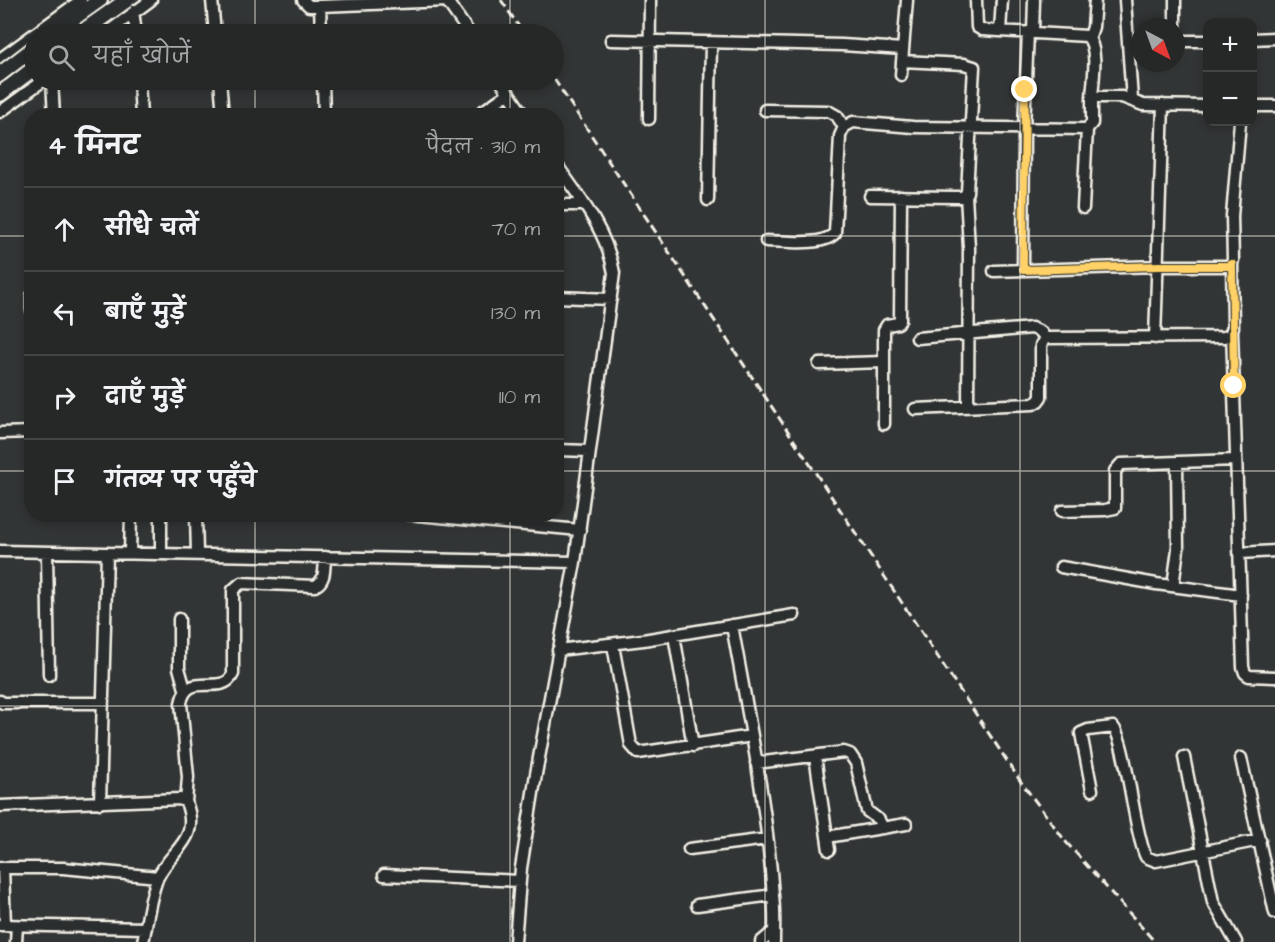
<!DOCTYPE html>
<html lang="hi">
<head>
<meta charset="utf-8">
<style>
  :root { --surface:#262828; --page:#2e3030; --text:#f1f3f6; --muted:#a4a6a8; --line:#424445 }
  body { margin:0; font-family:"Architects Daughter","Playpen Sans Deva",sans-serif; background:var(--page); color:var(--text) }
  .controls { position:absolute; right:18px; top:18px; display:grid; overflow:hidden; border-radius:12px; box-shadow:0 3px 9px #0003 }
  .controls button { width:54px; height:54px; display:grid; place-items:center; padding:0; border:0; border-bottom:2px solid var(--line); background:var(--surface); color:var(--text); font:30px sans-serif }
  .compass { position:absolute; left:1131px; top:18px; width:54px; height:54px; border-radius:50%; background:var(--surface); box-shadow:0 3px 9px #0003; rotate:139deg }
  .stop { position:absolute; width:18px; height:18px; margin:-14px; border:4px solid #ffd166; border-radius:50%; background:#fff }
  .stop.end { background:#ffd166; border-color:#fff; box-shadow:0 2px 6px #0008 }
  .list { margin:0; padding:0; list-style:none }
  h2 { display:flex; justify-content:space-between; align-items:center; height:78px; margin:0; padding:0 24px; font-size:26px }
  h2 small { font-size:20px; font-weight:400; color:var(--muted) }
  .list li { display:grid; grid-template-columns:39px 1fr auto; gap:18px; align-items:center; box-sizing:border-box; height:84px; padding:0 24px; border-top:2px solid var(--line) }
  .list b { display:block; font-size:22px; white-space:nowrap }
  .list em { font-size:20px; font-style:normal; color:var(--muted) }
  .icon { flex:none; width:33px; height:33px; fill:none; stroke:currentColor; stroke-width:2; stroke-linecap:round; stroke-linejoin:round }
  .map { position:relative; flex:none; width:1275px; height:942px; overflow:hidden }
  .search { position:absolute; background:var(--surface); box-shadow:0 3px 9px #0003; left:24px; top:24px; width:540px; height:66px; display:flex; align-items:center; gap:15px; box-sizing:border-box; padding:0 21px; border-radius:33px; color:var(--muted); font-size:22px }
  .panel { position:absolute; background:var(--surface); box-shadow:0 3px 9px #0003; left:24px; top:108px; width:540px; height:414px; border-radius:24px }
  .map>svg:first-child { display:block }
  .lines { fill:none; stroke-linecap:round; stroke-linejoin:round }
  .minor-casing { stroke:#f4f1e8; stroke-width:15 }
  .major-casing { stroke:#f4f1e8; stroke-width:18 }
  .minor { stroke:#2a2d2e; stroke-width:10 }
  .major { stroke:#2a2d2e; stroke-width:14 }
  .rail { stroke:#f4f1e8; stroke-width:3; stroke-dasharray:9 4.5; stroke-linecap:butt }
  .major-bridge-casing { stroke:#f4f1e8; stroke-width:18; stroke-linecap:butt }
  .major-bridge { stroke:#2a2d2e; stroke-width:14 }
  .route { stroke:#ffd166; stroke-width:8 }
  .grid { fill:none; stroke:#f4f1e8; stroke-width:1.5; stroke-opacity:0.55 }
</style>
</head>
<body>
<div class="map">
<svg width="1275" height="942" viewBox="0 0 1275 942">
  <rect width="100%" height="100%" fill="#323535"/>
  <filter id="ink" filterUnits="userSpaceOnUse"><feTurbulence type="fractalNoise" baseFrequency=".0167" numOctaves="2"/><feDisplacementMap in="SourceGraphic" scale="12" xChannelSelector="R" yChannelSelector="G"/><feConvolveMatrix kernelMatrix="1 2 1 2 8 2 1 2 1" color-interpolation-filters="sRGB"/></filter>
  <g filter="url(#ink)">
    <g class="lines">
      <!-- minor casing -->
      <g class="minor-casing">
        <path id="minor" d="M212 0 215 34
          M303 0 309 6H320L447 1
          M446 0 470 34
          M976 0 977 27 982 30 1087 36C1099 48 1093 81 1092 97
          M1125 0 1132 100
          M1175 0V27
          M320 6 321 34
          M133 10 136 34
          M1000 31 1002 0
          M1033 33 1034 0
          M105 34 151 0
          M1176 37 1180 41H1208
          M1089 39 1093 27 1095 0
          M1252 39 1275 38
          M611 40 842 45 903 49
          M0 59 81 0
          M901 75 907 0
          M52 80 54 116
          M139 80 141 116
          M220 80 223 116
          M323 80 324 116
          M500 80 524 116
          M1252 106H1275
          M765 110 828 111 837 116 844 127
          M0 112 44 80
          M476 116 509 93
          M649 119 650 0
          M966 195 969 248 968 406
          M870 196 956 197H963L967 192 974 67 964 64 902 61
          M708 200 711 43
          M556 205H584
          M1083 208 1087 129
          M766 241C784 241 823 247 835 233L840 136 844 127 853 122 913 127 1087 129 1092 123V97H1122L1143 105 1208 106
          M1023 270 1024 128 1028 32
          M994 271 1159 266H1227L1232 264 1233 260 1232 216 1240 122
          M32 296V310
          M556 297 611 299
          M1232 331 1243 667 1245 673 1249 676 1275 677
          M917 338 1032 328 1041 332 1045 338
          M1155 338 1163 105
          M819 364 884 362
          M915 409 1033 404 1038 401 1041 397V345L1045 338 1224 337 1230 335 1233 327 1232 264
          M884 424V330L887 325 898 323 900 320 901 196
          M0 433 32 432
          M556 450 589 451
          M1062 511 1105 510 1115 508V471L1121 464 1236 460
          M196 514 197 554
          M407 514 580 530
          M0 551 575 562
          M47 552 49 675
          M130 553 131 514
          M1240 553 1275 551
          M161 554V514
          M1061 567 1156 584 1241 595
          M1173 586 1178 549 1177 463
          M179 619V668L185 689
          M732 625C748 715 767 805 773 896 775 911 774 927 774 942
          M674 635 693 746
          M613 645 631 745 638 753 752 736
          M558 650 643 640 794 615
          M0 701 3 703H102
          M815 756 829 850
          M1184 757 1213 902 1236 942
          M1241 758 1275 913
          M756 763 844 752 850 754 856 763 867 811 879 820 883 828
          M1092 790 1081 733 1088 730 1113 727C1126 739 1134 833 1146 857L1156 861 1260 840
          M186 802 188 777 181 703C187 669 222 698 233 674V590L241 583 315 586C326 581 324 568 325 557
          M100 803 107 553
          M0 806 180 799 186 802C201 841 172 848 158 877 150 895 147 923 143 942
          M827 837 906 824
          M689 849 767 839
          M0 868H63L158 877
          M3 868 5 925
          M384 875 520 881
          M697 905 773 895
          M0 925 146 928
          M16 942 17 926
          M515 942 521 868 536 774 575 562 614 273C607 231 580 198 556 164
          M761 942 774 931"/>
      </g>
      <!-- major casing -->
      <g class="major-casing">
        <path id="major" d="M53 34 100 0
          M0 94 34 68"/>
      </g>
      <!-- minor -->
      <use href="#minor" class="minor"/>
      <!-- major -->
      <use href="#major" class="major"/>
      <!-- rail -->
      <path class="rail" d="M501 0 524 34
        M554 79 1021 782 1066 842 1155 942"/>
      <!-- major-bridge casing -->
      <g class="major-bridge-casing">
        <path id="major-bridge" d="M79 34 127 0
          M0 74 34 48"/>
      </g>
      <!-- major-bridge -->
      <use href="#major-bridge" class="major-bridge"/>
    </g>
  </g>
  <g class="lines" filter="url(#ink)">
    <!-- route -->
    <path class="route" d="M1025 90 1023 270 1159 266H1227L1232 264 1234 386"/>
  </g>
  <!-- grid -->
  <path class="grid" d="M255 0V34M510 0V34M765 0V942M1020 0V942M255 80V116M510 80V116M0 236H32M556 236H1275M0 471H32M556 471H1275M255 514V942M510 514V942M0 706H1275"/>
</svg>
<div class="controls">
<button>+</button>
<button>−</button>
</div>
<svg class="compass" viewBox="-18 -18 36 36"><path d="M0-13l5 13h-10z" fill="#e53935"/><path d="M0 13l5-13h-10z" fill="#a4a6a8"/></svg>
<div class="stop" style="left:1234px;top:386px"></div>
<div class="stop end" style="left:1025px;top:90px"></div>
<div class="search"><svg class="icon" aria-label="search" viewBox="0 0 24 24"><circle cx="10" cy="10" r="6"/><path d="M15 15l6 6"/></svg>यहाँ खोजें</div>
<section class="panel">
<h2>4 मिनट<small>पैदल · 310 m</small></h2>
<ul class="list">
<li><svg class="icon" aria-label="ahead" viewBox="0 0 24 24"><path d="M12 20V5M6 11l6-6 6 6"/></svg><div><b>सीधे चलें</b></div><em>70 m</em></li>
<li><svg class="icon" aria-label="left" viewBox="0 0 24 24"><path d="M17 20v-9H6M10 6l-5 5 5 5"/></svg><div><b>बाएँ मुड़ें</b></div><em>130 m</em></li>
<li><svg class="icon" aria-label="right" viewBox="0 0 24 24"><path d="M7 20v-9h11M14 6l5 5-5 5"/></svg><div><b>दाएँ मुड़ें</b></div><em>110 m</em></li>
<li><svg class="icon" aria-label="arrive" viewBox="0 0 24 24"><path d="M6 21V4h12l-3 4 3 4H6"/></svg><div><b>गंतव्य पर पहुँचे</b></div></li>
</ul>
</section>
</div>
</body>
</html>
